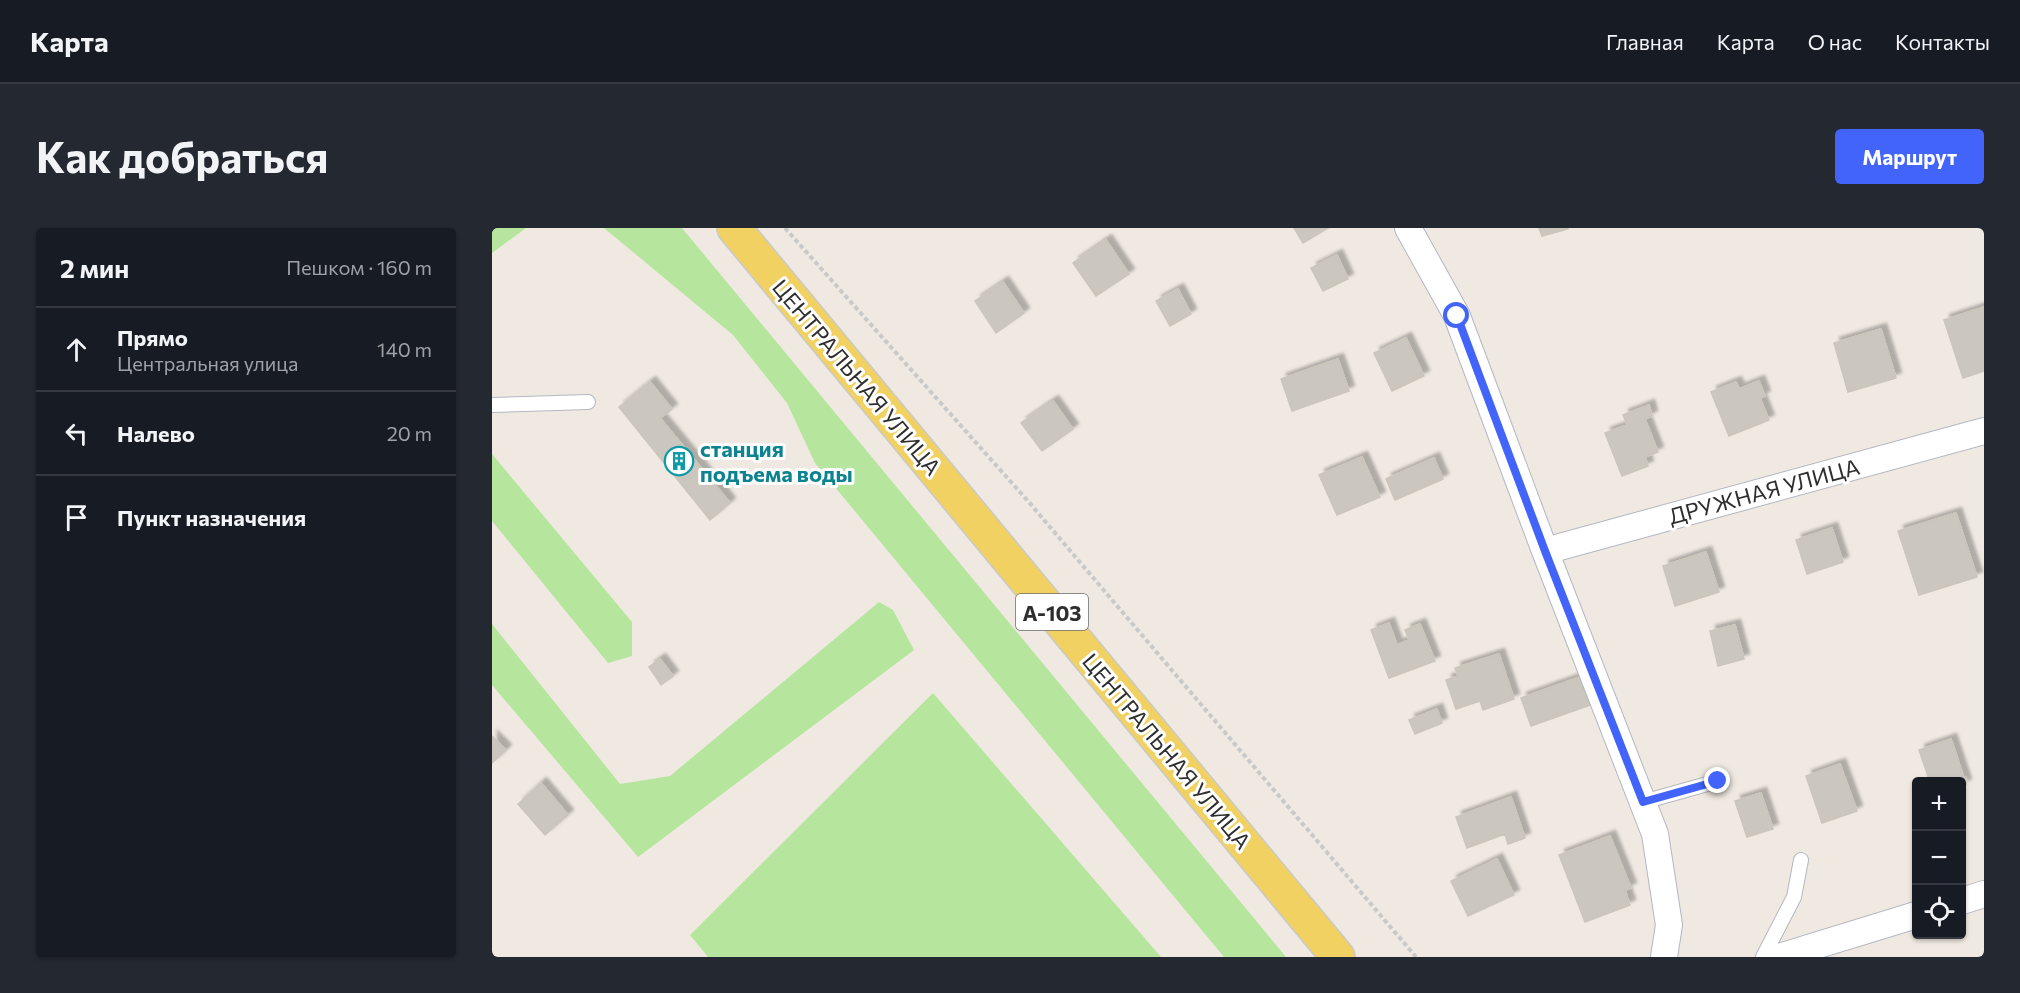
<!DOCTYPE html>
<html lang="ru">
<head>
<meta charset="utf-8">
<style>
  :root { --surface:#171b24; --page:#242831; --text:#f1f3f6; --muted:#9ea1a6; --line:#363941; --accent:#4264fb }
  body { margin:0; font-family:Commissioner,sans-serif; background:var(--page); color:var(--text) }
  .controls { position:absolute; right:18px; bottom:18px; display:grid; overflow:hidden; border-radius:6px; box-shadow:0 2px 4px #0004 }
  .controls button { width:54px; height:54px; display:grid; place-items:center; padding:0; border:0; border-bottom:2px solid var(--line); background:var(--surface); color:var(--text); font:30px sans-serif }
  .stop { position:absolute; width:18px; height:18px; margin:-14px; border:4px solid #4264fb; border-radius:50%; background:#fff }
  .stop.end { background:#4264fb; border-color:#fff; box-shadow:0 2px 6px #0008 }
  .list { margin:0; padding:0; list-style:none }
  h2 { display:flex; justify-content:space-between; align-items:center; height:78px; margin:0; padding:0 24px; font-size:26px }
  h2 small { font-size:20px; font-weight:400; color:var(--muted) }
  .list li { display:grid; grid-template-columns:39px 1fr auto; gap:18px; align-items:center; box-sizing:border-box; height:84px; padding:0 24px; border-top:2px solid var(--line) }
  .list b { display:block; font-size:22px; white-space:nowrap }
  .list p { margin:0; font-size:20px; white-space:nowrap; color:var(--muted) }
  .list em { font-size:20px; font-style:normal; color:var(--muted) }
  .icon { flex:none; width:33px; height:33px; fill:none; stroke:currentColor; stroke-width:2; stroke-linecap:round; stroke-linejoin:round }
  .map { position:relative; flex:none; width:1492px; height:729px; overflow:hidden; border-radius:6px }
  header { display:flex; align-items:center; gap:36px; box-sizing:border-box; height:84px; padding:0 30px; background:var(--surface); border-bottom:2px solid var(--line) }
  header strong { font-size:28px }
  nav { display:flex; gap:33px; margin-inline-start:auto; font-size:21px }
  .intro { display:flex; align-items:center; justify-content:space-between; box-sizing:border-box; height:144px; padding:0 36px }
  h1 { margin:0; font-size:42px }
  .button { padding:15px 27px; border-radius:6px; background:var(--accent); color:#fff; font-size:21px; font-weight:700 }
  main { display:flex; gap:36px; padding:0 36px }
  aside { flex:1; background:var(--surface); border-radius:6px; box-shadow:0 2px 4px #0004 }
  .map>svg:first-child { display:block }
  .green { fill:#b6e59e }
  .building { fill:#cbc7bf; stroke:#cbc5ba; stroke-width:1.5; filter:url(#shadow) }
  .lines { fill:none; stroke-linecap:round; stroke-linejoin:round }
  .service-casing { stroke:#b4b7c1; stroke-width:16 }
  .minor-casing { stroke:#b4b7c1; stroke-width:28 }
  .primary-casing { stroke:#c9c9c9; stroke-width:36 }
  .path { stroke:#c9c9c9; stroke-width:4; stroke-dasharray:4.5 3; stroke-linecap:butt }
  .service { stroke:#fff; stroke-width:14 }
  .minor { stroke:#fff; stroke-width:26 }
  .primary { stroke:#f2d163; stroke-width:33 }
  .route { stroke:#4264fb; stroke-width:8 }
  .labels { text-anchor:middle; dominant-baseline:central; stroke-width:6; stroke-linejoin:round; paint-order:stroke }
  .shield { fill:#fff; stroke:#6d6d6d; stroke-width:1.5 }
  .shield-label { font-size:21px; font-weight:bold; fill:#2e2e2e }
  .street-label { font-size:22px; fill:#2e2e2e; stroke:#fff }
  .culture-label { font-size:22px; font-weight:bold; fill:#0d838f; stroke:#fff; text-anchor:start }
</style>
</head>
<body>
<header>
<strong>Карта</strong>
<nav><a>Главная</a><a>Карта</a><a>О нас</a><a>Контакты</a></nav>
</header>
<div class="intro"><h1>Как добраться</h1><a class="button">Маршрут</a></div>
<main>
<aside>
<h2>2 мин<small>Пешком · 160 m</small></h2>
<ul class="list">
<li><svg class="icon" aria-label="ahead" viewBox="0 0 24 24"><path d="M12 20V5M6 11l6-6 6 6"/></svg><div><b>Прямо</b><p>Центральная улица</p></div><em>140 m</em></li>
<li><svg class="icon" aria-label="left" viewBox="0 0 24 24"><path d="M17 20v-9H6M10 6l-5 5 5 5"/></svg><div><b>Налево</b></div><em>20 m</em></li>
<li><svg class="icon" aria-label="arrive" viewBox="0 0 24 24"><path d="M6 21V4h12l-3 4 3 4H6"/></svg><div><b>Пункт назначения</b></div></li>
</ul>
</aside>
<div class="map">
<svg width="1492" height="729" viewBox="0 0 1492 729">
  <defs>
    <filter id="shadow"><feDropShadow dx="5.5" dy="-5.5" stdDeviation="1.5" flood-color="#0004"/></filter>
  </defs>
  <rect width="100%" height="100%" fill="#efe9e1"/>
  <!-- green -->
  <path class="green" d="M0 0H34L0 25Z
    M112 0H190L794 729H732L323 235 295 175 241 107Z
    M0 226 140 394V428L116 435 0 293Z
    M387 374 401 382 422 422 146 629 0 457V396L128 556 178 548Z
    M441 465 669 729H216L198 707Z"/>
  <!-- building -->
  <path class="building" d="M802 0H836L811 15Z
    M1047 0H1076V1L1050 8Z
    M614 12 637 46 604 68 581 35Z
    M845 27 856 51 831 63 819 40Z
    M511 54 532 85 504 105 483 73Z
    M686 61 699 86 678 98 664 73Z
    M1492 79V143L1471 150 1452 92Z
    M1389 101 1404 150 1356 164 1342 115Z
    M914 110 932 148 900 163 882 125Z
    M846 131 857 163 800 183 789 151Z
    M1267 153 1273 168 1268 170 1277 192 1237 208 1219 164 1244 154 1247 161Z
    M158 154 180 181 168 190 238 275 218 292 127 179Z
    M561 173 581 201 550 223 529 195Z
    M1157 177 1160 188 1153 191 1166 224 1153 229 1156 238 1130 248 1113 205 1135 197 1131 187Z
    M870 229 888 269 845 287 827 247Z
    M942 230 951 251 903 272 894 251Z
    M1464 285 1485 349 1427 367 1406 303Z
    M1340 300 1351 334 1315 346 1304 312Z
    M1214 324 1227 364 1183 378 1171 338Z
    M897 395 905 417 917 412 913 402 928 396 943 433 897 450 879 402Z
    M1243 397 1252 431 1226 438 1218 403Z
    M1007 426 1022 471 991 482 988 473 964 481 954 452 966 448 963 440Z
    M168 431 181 448 169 457 157 439Z
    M1091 448 1101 476 1039 498 1029 470Z
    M945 481 950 495 923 506 917 492Z
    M0 508 14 522 0 535Z
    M1459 511 1474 556 1470 558V554H1438L1427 522Z
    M1348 536 1365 583 1330 595 1314 548Z
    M49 555 76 587 53 607 26 576Z
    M1269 565 1281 601 1255 609 1243 573Z
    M1019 569 1033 610 1016 616 1013 606 975 620 964 589Z
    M1118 608 1139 660 1133 662 1138 677 1093 694 1067 627Z
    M1005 631 1022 667 976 688 959 653Z"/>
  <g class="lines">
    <!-- service casing -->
    <g class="service-casing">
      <path id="service" d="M0 177 96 174
        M1151 574 1226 553
        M1271 729 1302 669 1309 632"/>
    </g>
    <!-- minor casing -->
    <g class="minor-casing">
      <path id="minor" d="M916 0 965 88 1053 323 1163 606 1177 697 1172 729
        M1053 323 1492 203
        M1470 673 1492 666
        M1287 729 1424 687"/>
    </g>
    <!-- primary casing -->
    <g class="primary-casing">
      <path id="primary" d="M242 0 846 729"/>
    </g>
    <!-- path -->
    <path class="path" d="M293 0 535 272 924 729"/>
    <!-- service -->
    <use href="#service" class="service"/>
    <!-- minor -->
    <use href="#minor" class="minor"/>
    <!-- primary -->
    <use href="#primary" class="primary"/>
  </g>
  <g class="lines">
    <!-- route -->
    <path class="route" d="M965 88 1053 323 1151 574 1226 553"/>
  </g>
  <!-- icons -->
  <defs>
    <g id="building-ring" transform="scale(1.5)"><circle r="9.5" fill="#fff" stroke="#0f9aa8" stroke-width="1.5"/><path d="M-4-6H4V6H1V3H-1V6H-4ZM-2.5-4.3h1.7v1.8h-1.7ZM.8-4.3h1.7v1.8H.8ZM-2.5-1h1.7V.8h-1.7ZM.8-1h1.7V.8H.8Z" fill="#0f9aa8"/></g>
  </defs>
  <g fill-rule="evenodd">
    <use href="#building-ring" x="187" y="233"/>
  </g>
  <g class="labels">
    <!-- shield labels -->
    <rect class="shield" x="524" y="366" width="72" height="36" rx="4.5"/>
    <g class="shield-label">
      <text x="560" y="384">А-103</text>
    </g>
    <!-- street labels -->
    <g class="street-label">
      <text transform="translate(365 149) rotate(50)">ЦЕНТРАЛЬНАЯ УЛИЦА</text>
      <text transform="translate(1272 263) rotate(-15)">ДРУЖНАЯ УЛИЦА</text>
      <text transform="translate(675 523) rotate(50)">ЦЕНТРАЛЬНАЯ УЛИЦА</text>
    </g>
    <!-- culture labels -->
    <g class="culture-label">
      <text x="208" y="220">станция<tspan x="208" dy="25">подъема воды</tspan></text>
    </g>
  </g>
</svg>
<div class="controls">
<button>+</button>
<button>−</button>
<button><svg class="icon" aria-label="locate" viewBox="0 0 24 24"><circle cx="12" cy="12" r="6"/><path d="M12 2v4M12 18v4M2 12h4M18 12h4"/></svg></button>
</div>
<div class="stop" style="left:965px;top:88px"></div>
<div class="stop end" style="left:1226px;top:553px"></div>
</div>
</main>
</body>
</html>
